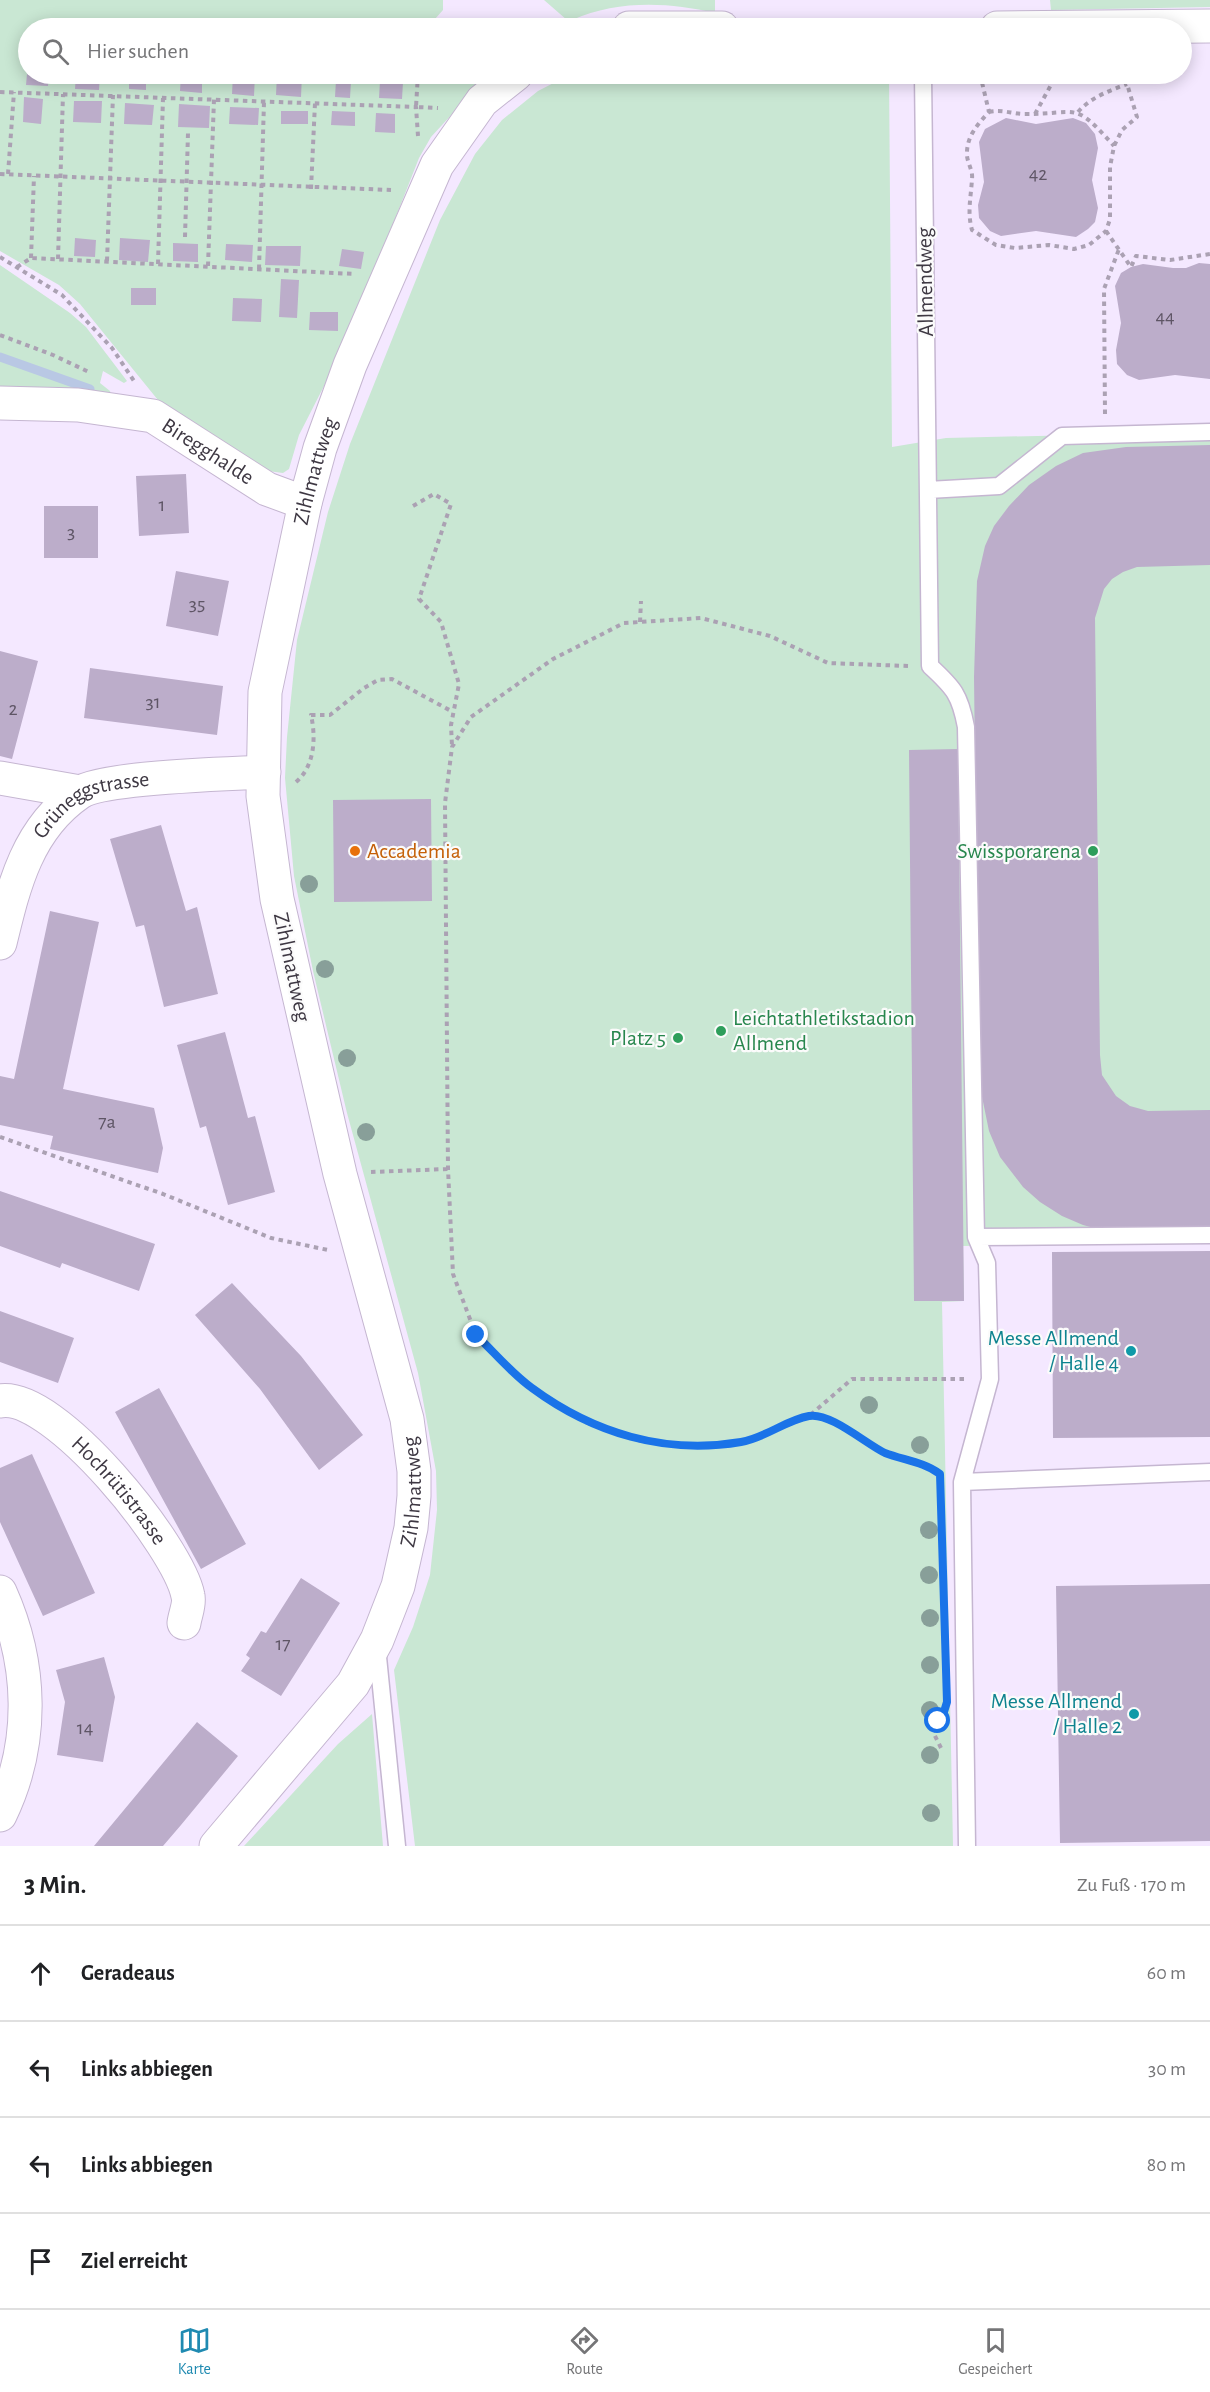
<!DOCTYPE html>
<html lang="de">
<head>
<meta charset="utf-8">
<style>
  :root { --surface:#fff; --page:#f2f2f2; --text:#202124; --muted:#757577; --line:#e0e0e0; --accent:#1f8ab1 }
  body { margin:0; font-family:"Alegreya Sans",sans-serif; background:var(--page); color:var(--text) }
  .stop { position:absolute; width:18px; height:18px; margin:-14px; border:4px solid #1a73e8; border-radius:50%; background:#fff }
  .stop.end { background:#1a73e8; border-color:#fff; box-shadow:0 2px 6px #0008 }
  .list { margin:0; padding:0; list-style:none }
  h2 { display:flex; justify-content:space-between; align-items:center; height:78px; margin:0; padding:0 24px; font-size:26px }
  h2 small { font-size:20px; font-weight:400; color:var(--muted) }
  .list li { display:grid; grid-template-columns:39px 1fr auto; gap:18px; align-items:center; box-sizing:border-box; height:96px; padding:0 24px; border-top:2px solid var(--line) }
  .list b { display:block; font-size:22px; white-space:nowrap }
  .list em { font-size:20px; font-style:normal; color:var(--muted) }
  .icon { flex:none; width:33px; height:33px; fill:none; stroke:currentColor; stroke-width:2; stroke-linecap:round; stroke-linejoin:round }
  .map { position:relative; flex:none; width:1210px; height:1846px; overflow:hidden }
  .search { position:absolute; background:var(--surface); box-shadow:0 3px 15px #0003; left:18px; right:18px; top:18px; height:66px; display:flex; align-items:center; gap:15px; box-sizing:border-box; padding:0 21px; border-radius:33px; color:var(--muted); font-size:22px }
  .sheet { height:462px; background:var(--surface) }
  nav { display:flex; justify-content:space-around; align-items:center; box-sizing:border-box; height:84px; border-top:2px solid var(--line); background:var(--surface); font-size:16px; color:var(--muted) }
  nav a { display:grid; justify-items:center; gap:3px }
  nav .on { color:var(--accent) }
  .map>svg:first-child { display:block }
  .green { fill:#c9e7d3 }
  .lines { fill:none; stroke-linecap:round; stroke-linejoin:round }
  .stream { stroke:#b9c8e4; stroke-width:9 }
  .building { fill:#bcadca }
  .lane-casing { stroke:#c5b6d1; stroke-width:19 }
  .street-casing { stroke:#c5b6d1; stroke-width:35 }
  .path { stroke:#aba1b3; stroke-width:4; stroke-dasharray:4.5 4.5; stroke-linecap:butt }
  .lane { stroke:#fff; stroke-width:16 }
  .street { stroke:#fff; stroke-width:33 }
  .tree { fill:#889f99 }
  .route { stroke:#1a73e8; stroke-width:8 }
  .food-dot { fill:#e8710a; stroke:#fbfbfb; stroke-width:2 }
  .leisure-dot { fill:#2e9e5b; stroke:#fbfbfb; stroke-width:2 }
  .culture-dot { fill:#0f9aa8; stroke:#fbfbfb; stroke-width:2 }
  .labels { text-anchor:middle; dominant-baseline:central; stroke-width:4.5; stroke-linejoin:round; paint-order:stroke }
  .number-label { font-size:20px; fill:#5e5565 }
  .street-label { font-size:22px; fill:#3e3843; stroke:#fbfbfb }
  .food-label { font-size:22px; fill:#c56008; stroke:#fbfbfb; text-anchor:start }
  .leisure-label { font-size:22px; fill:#27864d; stroke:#fbfbfb; text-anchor:end }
  .culture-label { font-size:22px; fill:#0d838f; stroke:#fbfbfb; text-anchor:end }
</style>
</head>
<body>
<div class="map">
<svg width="1210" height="1846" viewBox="0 0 1210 1846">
  <rect width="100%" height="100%" fill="#f4e8ff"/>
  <!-- green -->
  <path class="green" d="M0 0H443V10L435 19 524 20 521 28H28V74H489L431 137 419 158 347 341 299 435 289 469 283 473 268 471 162 405 80 304 59 285 0 251Z
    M544 0H715V13C668 2 617 0 572 20H567Z
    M1050 0H1210V7L1051 10Z
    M571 74H889L892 447 946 438 1210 432V1242L963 1246 964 1301 942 1302 953 1846H415L394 1670 413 1627 430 1575 437 1510 436 1471 418 1373 347 1113 313 971 294 876 285 778 287 737 297 640 328 512 350 444 440 220 475 154 502 120 538 91Z
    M0 265 70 313 86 327 127 381 124 383 103 371 100 383 110 391 112 398 0 394Z
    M372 1714 383 1846H244L338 1744Z"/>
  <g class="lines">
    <!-- stream -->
    <path class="stream" d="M0 357 90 389"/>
  </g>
  <!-- building -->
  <path class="building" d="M424 20 465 22V28H424Z
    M477 20 503 25V28H475Z
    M27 74H49L48 86 26 85Z
    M76 74H100L99 90 75 89Z
    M129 74 146 75V90L129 89Z
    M181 74H202V93L180 91Z
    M233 74H255L254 96 232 94Z
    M277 74H302L301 97 276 95Z
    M336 80 351 81 350 98 335 97Z
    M380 81 403 82 402 99 379 98Z
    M24 97 43 99 41 124 23 122Z
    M74 101H102L101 123 73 122Z
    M125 103 154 105 152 125 124 124Z
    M179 104 210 106 209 128 178 127Z
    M230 107 259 108 258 125 229 124Z
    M281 111H308V124H281Z
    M332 111 355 112V126L331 125Z
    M376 113 395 114V133L375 132Z
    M1006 118 1036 124 1073 118 1086 123 1095 134 1098 148 1092 180 1098 208 1095 222 1088 229 1076 237 1036 231 1001 236 990 231 979 218 978 205 984 182 979 142 985 129Z
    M75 238 96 240 95 257 74 256Z
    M120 238 150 240 148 262 119 260Z
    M173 243 198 244V262L173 261Z
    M226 244 253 245 252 262 225 260Z
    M266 246H301L300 266 265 265Z
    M342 249 364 252 361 269 339 266Z
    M1199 263 1210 264V379L1175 375 1139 380 1127 375 1117 364 1116 350 1121 323 1115 286 1121 273 1131 267 1143 264 1173 268H1186Z
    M281 279 299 280 297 318 279 317Z
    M131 288H156V305H131Z
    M233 298 262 299 261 322 232 321Z
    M310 312H338V331L309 330Z
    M1210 445V565L1137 567 1123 572 1112 579 1104 589 1095 618 1100 1055 1102 1075 1116 1096 1130 1106 1148 1111 1210 1110V1232L1105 1231 1083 1225 1062 1216 1040 1202 1023 1187 1000 1157 989 1131 979 1082 974 677 977 581 985 546 994 526 1009 506 1029 485 1056 466 1083 453 1126 447Z
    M186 474 189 533 139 536 136 476Z
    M44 506H98V558H44Z
    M176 571 229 581 218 636 166 626Z
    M0 651 38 661 12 759 0 756Z
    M90 668 223 686 217 735 84 718Z
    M958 749 964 1301H914L909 750Z
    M431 799 432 901 334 902 333 800Z
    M161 825 186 911 197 907 218 994 164 1007 144 925 136 927 110 839Z
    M50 911 99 922 63 1089 154 1108 163 1148 158 1173 50 1149 53 1136 0 1125V1076L14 1079Z
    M225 1032 248 1118 255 1116 275 1192 228 1205 206 1126 200 1128 177 1045Z
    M0 1191 155 1244 139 1291 62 1263 60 1268 0 1246Z
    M1210 1251V1437L1053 1438 1052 1252Z
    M232 1283 301 1356 363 1435 319 1470 260 1389 195 1315Z
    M0 1311 74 1338 58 1383 0 1362Z
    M159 1388 246 1544 201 1569 115 1412Z
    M32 1454 95 1593 43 1616 0 1522V1468Z
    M301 1578 340 1603 281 1696 241 1671 250 1658 246 1655 261 1631 266 1633Z
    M1210 1584V1841L1060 1843 1056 1586Z
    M104 1657 115 1697 103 1762 57 1755 65 1702 56 1670Z
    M197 1722 238 1756 181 1825 163 1846H94Z"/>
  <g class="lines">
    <!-- lane casing -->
    <g class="lane-casing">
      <path id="lane" d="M923 74 930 666C954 688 960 695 966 727L976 1237 987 1263 990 1379 962 1482 967 1846
        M928 490 999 486 1062 436 1210 432
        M976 1237 1210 1235
        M962 1482 1210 1472
        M377 1647 397 1846"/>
    </g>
    <!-- street casing -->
    <g class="street-casing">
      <g id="street">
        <path d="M629 28H722"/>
        <path d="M997 28 1210 26"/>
        <path id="s1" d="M0 403 78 405 153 416 267 489 305 503"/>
        <path d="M0 778 80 792"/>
        <path id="s2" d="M0 943C14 885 27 829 79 793 102 777 229 774 264 772"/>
        <path id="s3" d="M0 1401C54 1391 179 1547 188 1596 190 1604 185 1615 184 1623"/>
        <path d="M0 1592C32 1663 35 1743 0 1815"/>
        <path id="s4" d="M216 1846 353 1684 377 1640 398 1586 411 1528 414 1496V1471L407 1419 340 1174 277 899 263 796 265 692 305 503 320 448 350 365 437 165 482 101 516 74"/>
      </g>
    </g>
    <!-- path -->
    <path class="path" d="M421 28V25
      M473 28V26
      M418 74 416 107 438 108
      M980 74 989 112C977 125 966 137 967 156 968 164 973 171 972 179 971 197 967 212 972 230L996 245 1015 248 1049 245 1074 249 1089 245 1106 231 1110 219V167L1114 146 1122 130 1137 117 1124 74
      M0 92 416 107 418 136
      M989 112C1002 109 1012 114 1025 114 1080 114 1073 100 1114 146
      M1078 112C1091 97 1109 91 1127 84
      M1035 114 1057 74
      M0 174 391 190
      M8 174 14 92
      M311 189 315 103
      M1106 231 1131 267 1136 256 1170 260 1210 254
      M185 237 188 133
      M0 257 62 295 112 348 134 381
      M31 258 34 176
      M58 259 63 94
      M107 261 113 95
      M158 264 163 98
      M208 266 214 99
      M17 267 31 258 355 274
      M259 269 264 102
      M0 335 53 355 91 373
      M1105 414 1104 289 1119 249
      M413 506 434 494 451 504 419 599 441 622 459 684 451 725 452 746
      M640 622 641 601
      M908 666 828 663 770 636 701 618 624 623 553 659 471 717 452 747 445 803 448 1169 453 1274 476 1335 531 1388 585 1422 641 1441 694 1447 743 1442 808 1417 852 1379H965
      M296 782C315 766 316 737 311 715H330L364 688 378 680 392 679 453 712
      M0 1137 163 1194 271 1238 328 1250
      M371 1172 448 1169
      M809 1415 835 1422 884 1452 933 1469 940 1475
      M941 1748 933 1732 942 1715"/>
    <!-- lane -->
    <use href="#lane" class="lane"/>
    <!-- street -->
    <use href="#street" class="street"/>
  </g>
  <!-- trees -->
  <g class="tree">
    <circle cx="309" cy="884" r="9"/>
    <circle cx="325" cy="969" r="9"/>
    <circle cx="347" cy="1058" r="9"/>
    <circle cx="366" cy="1132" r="9"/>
    <circle cx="869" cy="1405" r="9"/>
    <circle cx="920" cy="1445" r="9"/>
    <circle cx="929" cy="1530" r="9"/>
    <circle cx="929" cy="1575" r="9"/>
    <circle cx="930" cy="1618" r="9"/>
    <circle cx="930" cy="1665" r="9"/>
    <circle cx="930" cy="1710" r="9"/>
    <circle cx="930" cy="1755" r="9"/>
    <circle cx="931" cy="1813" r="9"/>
  </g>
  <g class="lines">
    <!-- route -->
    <path class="route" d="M476 1335C494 1352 512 1374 532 1388 593 1433 665 1455 741 1442 765 1438 786 1420 809 1416 830 1412 866 1444 885 1453 903 1460 924 1462 940 1474L947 1702 943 1715 938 1721"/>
  </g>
  <!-- markers -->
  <circle class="food-dot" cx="355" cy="851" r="6"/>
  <g class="leisure-dot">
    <circle cx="1093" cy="851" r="6"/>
    <circle cx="721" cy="1031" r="6"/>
    <circle cx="678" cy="1038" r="6"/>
  </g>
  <g class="culture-dot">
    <circle cx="1131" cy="1351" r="6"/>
    <circle cx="1134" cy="1714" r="6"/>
  </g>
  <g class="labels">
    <!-- number labels -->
    <g class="number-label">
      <text x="1038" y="174">42</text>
      <text x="1165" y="317">44</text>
      <text x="162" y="505">1</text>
      <text x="71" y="532">3</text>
      <text x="197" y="604">35</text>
      <text x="153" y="702">31</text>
      <text x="13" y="709">2</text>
      <text x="107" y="1122">7a</text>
      <text x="283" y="1644">17</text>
      <text x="85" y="1728">14</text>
    </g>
    <!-- street labels -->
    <g class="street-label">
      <text transform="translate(925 282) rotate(-91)">Allmendweg</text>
      <text stroke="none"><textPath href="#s1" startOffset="219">Biregghalde</textPath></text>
      <text stroke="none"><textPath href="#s4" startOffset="1460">Zihlmattweg</textPath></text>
      <text stroke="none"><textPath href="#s2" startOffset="180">Grüneggstrasse</textPath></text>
      <text transform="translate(292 967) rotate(78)">Zihlmattweg</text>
      <text stroke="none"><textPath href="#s3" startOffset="154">Hochrütistrasse</textPath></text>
      <text stroke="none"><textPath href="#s4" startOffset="416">Zihlmattweg</textPath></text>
    </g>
    <!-- food labels -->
    <g class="food-label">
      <text x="367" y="851">Accademia</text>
    </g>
    <!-- leisure labels -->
    <g class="leisure-label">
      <text x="1081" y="851">Swissporarena</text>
      <text x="733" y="1018" text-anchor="start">Leichtathletikstadion<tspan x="733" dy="25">Allmend</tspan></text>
      <text x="666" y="1038">Platz 5</text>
    </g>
    <!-- culture labels -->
    <g class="culture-label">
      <text x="1119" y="1338">Messe Allmend<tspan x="1119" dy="25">/ Halle 4</tspan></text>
      <text x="1122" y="1701">Messe Allmend<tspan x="1122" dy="25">/ Halle 2</tspan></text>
    </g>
  </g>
</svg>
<div class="stop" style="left:938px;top:1721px"></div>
<div class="stop end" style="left:476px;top:1335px"></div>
<div class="search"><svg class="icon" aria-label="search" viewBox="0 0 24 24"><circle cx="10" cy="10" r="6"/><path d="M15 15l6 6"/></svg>Hier suchen</div>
</div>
<section class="sheet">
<h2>3 Min.<small>Zu Fuß · 170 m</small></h2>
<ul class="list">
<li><svg class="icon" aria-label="ahead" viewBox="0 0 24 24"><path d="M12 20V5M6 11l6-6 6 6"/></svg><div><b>Geradeaus</b></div><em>60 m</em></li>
<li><svg class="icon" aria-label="left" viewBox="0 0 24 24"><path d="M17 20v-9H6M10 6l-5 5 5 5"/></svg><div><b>Links abbiegen</b></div><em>30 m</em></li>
<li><svg class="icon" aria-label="left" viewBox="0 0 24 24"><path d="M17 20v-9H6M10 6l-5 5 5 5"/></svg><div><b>Links abbiegen</b></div><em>80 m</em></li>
<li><svg class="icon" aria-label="arrive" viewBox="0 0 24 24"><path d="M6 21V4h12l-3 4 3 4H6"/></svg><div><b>Ziel erreicht</b></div></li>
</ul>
</section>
<nav>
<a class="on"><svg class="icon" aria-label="map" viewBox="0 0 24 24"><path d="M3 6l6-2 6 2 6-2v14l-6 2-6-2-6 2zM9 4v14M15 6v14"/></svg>Karte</a>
<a><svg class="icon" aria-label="directions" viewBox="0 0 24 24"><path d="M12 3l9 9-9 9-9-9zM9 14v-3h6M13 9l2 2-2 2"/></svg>Route</a>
<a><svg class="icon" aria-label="saved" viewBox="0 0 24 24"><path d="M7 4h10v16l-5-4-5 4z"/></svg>Gespeichert</a>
</nav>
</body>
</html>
